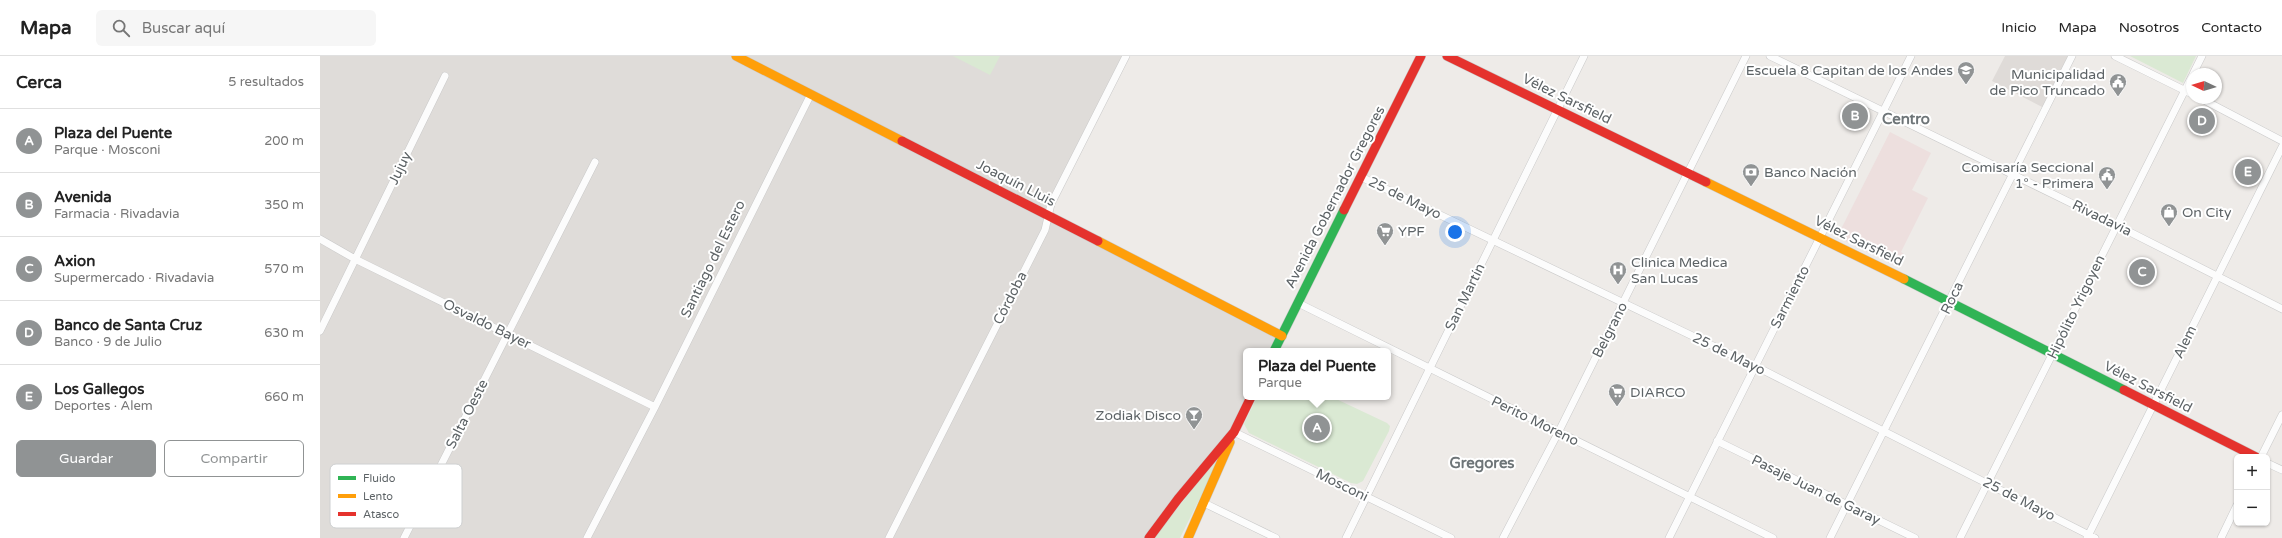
<!DOCTYPE html>
<html lang="es">
<head>
<meta charset="utf-8">
<style>
  :root { --surface:#fff; --page:#f6f6f6; --text:#222; --muted:#767676; --line:#e0e0e0; --accent:#909394 }
  body { margin:0; font-family:"Varela Round",sans-serif; background:var(--page); color:var(--text) }
  .controls { position:absolute; right:12px; bottom:12px; display:grid; overflow:hidden; border-radius:6px; box-shadow:0 1px 3px #0004 }
  .controls button { width:36px; height:36px; display:grid; place-items:center; padding:0; border:0; border-bottom:1px solid var(--line); background:var(--surface); color:var(--text); font:20px sans-serif }
  .compass { position:absolute; left:1866px; top:12px; width:36px; height:36px; border-radius:50%; background:var(--surface); box-shadow:0 1px 3px #0004; rotate:274deg }
  .you { position:absolute; left:1135px; top:176px; width:14px; height:14px; margin:-10px; border:3px solid #fff; border-radius:50%; background:#1a73e8; box-shadow:0 0 0 6px #1a73e833 }
  .badge { display:grid; place-items:center; width:26px; height:26px; border-radius:50%; background:var(--accent); color:#fff; font-size:13px; font-weight:700 }
  .pin { position:absolute; translate:-50% -50%; border:2px solid #fff; box-shadow:0 1px 4px #0006 }
  .popup { position:absolute; left:923px; top:292px; width:148px; height:52px; box-sizing:border-box; display:grid; place-content:center; border-radius:6px; background:var(--surface); filter:drop-shadow(0 1px 3px #0005); font-size:13px; white-space:nowrap; color:var(--muted) }
  .popup b { font-size:15px; color:var(--text) }
  .popup::after { content:''; position:absolute; left:50%; top:100%; margin-left:-8px; border:8px solid transparent; border-top-color:var(--surface) }
  .list { margin:0; padding:0; list-style:none }
  h2 { display:flex; justify-content:space-between; align-items:center; height:52px; margin:0; padding:0 16px; font-size:17px }
  h2 small { font-size:13px; font-weight:400; color:var(--muted) }
  .list li { display:grid; grid-template-columns:26px 1fr auto; gap:12px; align-items:center; box-sizing:border-box; height:64px; padding:0 16px; border-top:1px solid var(--line) }
  .list b { display:block; font-size:15px; white-space:nowrap }
  .list p { margin:0; font-size:13px; white-space:nowrap; color:var(--muted) }
  .list em { font-size:13px; font-style:normal; color:var(--muted) }
  .actions { display:flex; gap:8px; padding:12px 16px }
  .actions a { flex:1; padding:9px 0; border:1px solid var(--accent); border-radius:6px; text-align:center; font-size:14px; color:var(--accent) }
  .actions .main { background:var(--accent); color:#fff }
  .icon { flex:none; width:22px; height:22px; fill:none; stroke:currentColor; stroke-width:2; stroke-linecap:round; stroke-linejoin:round }
  .map { position:relative; flex:none; width:1962px; height:482px; overflow:hidden }
  header { display:flex; align-items:center; gap:24px; box-sizing:border-box; height:56px; padding:0 20px; background:var(--surface); border-bottom:1px solid var(--line) }
  header strong { font-size:19px }
  nav { display:flex; gap:22px; margin-inline-start:auto; font-size:14px }
  .search { width:280px; height:36px; background:var(--page); display:flex; align-items:center; gap:10px; box-sizing:border-box; padding:0 14px; border-radius:6px; color:var(--muted); font-size:15px }
  main { display:flex }
  aside { flex:1; background:var(--surface) }
  .map>svg:first-child { display:block }
  .industrial { fill:#dfdcd9 }
  .education { fill:#dfdbd8 }
  .medical { fill:#eddfde }
  .green { fill:#dae9d3 }
  .lines { fill:none; stroke-linecap:round; stroke-linejoin:round }
  .street-casing { stroke:#c9c9c9; stroke-width:8 }
  .fast-casing { stroke:#c9c9c9; stroke-width:10 }
  .slow-casing { stroke:#c9c9c9; stroke-width:10 }
  .jam-casing { stroke:#c9c9c9; stroke-width:10 }
  .street { stroke:#fcfcfc; stroke-width:7 }
  .fast { stroke:#30b455; stroke-width:9 }
  .slow { stroke:#ff9f0a; stroke-width:9 }
  .jam { stroke:#e5322d; stroke-width:9 }
  .labels { text-anchor:middle; dominant-baseline:central; stroke-width:4; stroke-linejoin:round; paint-order:stroke }
  .poi-label { font-size:14px; fill:#5d6366; stroke:#fff; text-anchor:start }
  .street-label { font-size:14px; fill:#5d6366; stroke:#fff }
  .neighbourhood-label { font-size:15px; font-weight:bold; fill:#6e7578; stroke:#fff }
  .key { fill:#fff; stroke:#ced0d1; stroke-width:1 }
  .key-label { font-size:11px; fill:#5d6366 }
</style>
</head>
<body>
<header>
<strong>Mapa</strong>
<div class="search"><svg class="icon" aria-label="search" viewBox="0 0 24 24"><circle cx="10" cy="10" r="6"/><path d="M15 15l6 6"/></svg>Buscar aquí</div>
<nav><a>Inicio</a><a>Mapa</a><a>Nosotros</a><a>Contacto</a></nav>
</header>
<main>
<aside>
<h2>Cerca<small>5 resultados</small></h2>
<ul class="list">
<li><span class="badge">A</span><div><b>Plaza del Puente</b><p>Parque · Mosconi</p></div><em>200 m</em></li>
<li><span class="badge">B</span><div><b>Avenida</b><p>Farmacia · Rivadavia</p></div><em>350 m</em></li>
<li><span class="badge">C</span><div><b>Axion</b><p>Supermercado · Rivadavia</p></div><em>570 m</em></li>
<li><span class="badge">D</span><div><b>Banco de Santa Cruz</b><p>Banco · 9 de Julio</p></div><em>630 m</em></li>
<li><span class="badge">E</span><div><b>Los Gallegos</b><p>Deportes · Alem</p></div><em>660 m</em></li>
</ul>
<div class="actions"><a class="main">Guardar</a><a>Compartir</a></div>
</aside>
<div class="map">
<svg width="1962" height="482" viewBox="0 0 1962 482">
  <rect width="100%" height="100%" fill="#eeebe8"/>
  <!-- industrial -->
  <path class="industrial" d="M0 0H806L729 160 962 280 954 295H926V341L914 376 829 482H0Z"/>
  <!-- education -->
  <path class="education" d="M1685 0H1750L1724 52 1672 25Z"/>
  <!-- medical -->
  <path class="medical" d="M1570 76 1611 97 1592 134 1608 142 1581 196 1584 198 1578 211 1517 181Z"/>
  <!-- green -->
  <path class="green" d="M633 0H680L670 19Z
    M1810 0H1876L1863 27Z
    M937 341H1012L1067 367 1070 370 1069 375 1043 425 1037 428 1031 427 929 377 924 368Z
    M899 404 860 482H834L894 406Z"/>
  <g class="lines">
    <!-- street casing -->
    <g class="street-casing">
      <path id="street" d="M1450 0 1796 169 1962 253
        M1795 0 1872 38
        M1873 18 1882 0
        M1880 42 1962 85
        M1041 121 1435 310 1775 482
        M0 183 35 203 335 351
        M978 247 1453 482
        M0 275 125 20
        M914 376 1131 482
        M1397 385 1595 482
        M1941 401 1962 359
        M1947 407 1962 414
        M884 447 956 482
        M84 482 275 106
        M267 482 335 351 491 38
        M569 482 725 174 731 148 806 0
        M1026 482 1264 0
        M1183 482 1238 377 1426 0
        M1349 482 1591 0
        M1510 482 1752 0
        M1640 482 1872 20
        M1767 482 1962 91
        M1901 482 1917 449"/>
    </g>
    <!-- fast casing -->
    <g class="fast-casing">
      <path id="fast" d="M1584 223 1804 334
        M954 295 1024 154"/>
    </g>
    <!-- slow casing -->
    <g class="slow-casing">
      <path id="slow" d="M416 0 582 85
        M1386 126 1584 223
        M778 185 962 280
        M868 482 910 386"/>
    </g>
    <!-- jam casing -->
    <g class="jam-casing">
      <path id="jam" d="M1127 0 1386 126
        M582 85 778 185
        M1024 154 1101 0
        M1804 334 1936 401
        M829 482 858 443 914 376 931 341"/>
    </g>
    <!-- street -->
    <use href="#street" class="street"/>
    <!-- fast -->
    <use href="#fast" class="fast"/>
    <!-- slow -->
    <use href="#slow" class="slow"/>
    <!-- jam -->
    <use href="#jam" class="jam"/>
  </g>
  <!-- icons -->
  <defs>
    <g id="school-pin" transform="scale(0.9)"><path d="M0 17L-7.5 6A9.5 9.5 0 1 1 7.5 6Z" fill="#909394" stroke="#fff"/><path d="M0-5L7-2L0 1L-7-2ZM-4 1L0 2.5L4 1V4Q0 6-4 4Z" fill="#fff"/></g>
    <g id="civic-pin" transform="scale(0.9)"><path d="M0 17L-7.5 6A9.5 9.5 0 1 1 7.5 6Z" fill="#909394" stroke="#fff"/><path d="M-.6-6.5H3V-4.5H.6V-3L4-1V1h2V6H-6V1h2V-1L-.6-3ZM-1.2 2.5V6h2.4V2.5Z" fill="#fff"/></g>
    <g id="bank-pin" transform="scale(0.9)"><path d="M0 17L-7.5 6A9.5 9.5 0 1 1 7.5 6Z" fill="#909394" stroke="#fff"/><path d="M-6-4H6V4H-6ZM0-2.3a2.3 2.3 0 1 0 0 4.6a2.3 2.3 0 1 0 0-4.6Z" fill="#fff"/></g>
    <g id="shop-pin" transform="scale(0.9)"><path d="M0 17L-7.5 6A9.5 9.5 0 1 1 7.5 6Z" fill="#909394" stroke="#fff"/><path d="M-5-2.5h2.3a2.7 3.5 0 0 1 5.4 0H5L5.5 6h-11ZM-1.5-2.5h3a1.5 2.3 0 0 0-3 0Z" fill="#fff"/></g>
    <g id="supermarket-pin" transform="scale(0.9)"><path d="M0 17L-7.5 6A9.5 9.5 0 1 1 7.5 6Z" fill="#909394" stroke="#fff"/><path d="M-6-5.5h2.5l.6 2H6L4.5 2H-2.5L-4.4-4H-6ZM-1.5 3.2a1.3 1.3 0 1 0 .1 0ZM3 3.2a1.3 1.3 0 1 0 .1 0Z" fill="#fff"/></g>
    <g id="hospital-pin" transform="scale(0.9)"><path d="M0 17L-7.5 6A9.5 9.5 0 1 1 7.5 6Z" fill="#909394" stroke="#fff"/><path d="M-5-5h3v3.5h4V-5h3V5h-3V1.5h-4V5h-3Z" fill="#fff"/></g>
    <g id="bar-pin" transform="scale(0.9)"><path d="M0 17L-7.5 6A9.5 9.5 0 1 1 7.5 6Z" fill="#909394" stroke="#fff"/><path d="M-6-5H6L.8 .8V4.5H3.5V6h-7V4.5H-.8V.8Z" fill="#fff"/></g>
  </defs>
  <g fill-rule="evenodd">
    <use href="#school-pin" x="1646" y="14"/>
    <use href="#civic-pin" x="1798" y="26"/>
    <use href="#bank-pin" x="1431" y="116"/>
    <use href="#civic-pin" x="1787" y="119"/>
    <use href="#shop-pin" x="1849" y="156"/>
    <use href="#supermarket-pin" x="1065" y="175"/>
    <use href="#hospital-pin" x="1298" y="214"/>
    <use href="#supermarket-pin" x="1297" y="336"/>
    <use href="#bar-pin" x="874" y="359"/>
  </g>
  <g class="labels">
    <!-- poi labels -->
    <g class="poi-label">
      <text x="1633" y="14" text-anchor="end">Escuela 8 Capitan de los Andes</text>
      <text x="1785" y="18" text-anchor="end">Municipalidad<tspan x="1785" dy="16">de Pico Truncado</tspan></text>
      <text x="1774" y="111" text-anchor="end">Comisaría Seccional<tspan x="1774" dy="16">1° - Primera</tspan></text>
      <text x="1444" y="116">Banco Nación</text>
      <text x="1862" y="156">On City</text>
      <text x="1078" y="175">YPF</text>
      <text x="1311" y="206">Clinica Medica<tspan x="1311" dy="16">San Lucas</tspan></text>
      <text x="1310" y="336">DIARCO</text>
      <text x="861" y="359" text-anchor="end">Zodiak Disco</text>
    </g>
    <!-- street labels -->
    <g class="street-label">
      <text transform="translate(1247 43) rotate(26)">Vélez Sarsfield</text>
      <text transform="translate(80 112) rotate(-64)">Jujuy</text>
      <text transform="translate(696 127) rotate(27)">Joaquín Lluis</text>
      <text transform="translate(1015 141) rotate(-63)">Avenida Gobernador Gregores</text>
      <text transform="translate(1085 142) rotate(26)">25 de Mayo</text>
      <text transform="translate(1782 162) rotate(26)">Rivadavia</text>
      <text transform="translate(1539 185) rotate(26)">Vélez Sarsfield</text>
      <text transform="translate(393 203) rotate(-64)">Santiago del Estero</text>
      <text transform="translate(1145 241) rotate(-64)">San Martín</text>
      <text transform="translate(1470 241) rotate(-63)">Sarmiento</text>
      <text transform="translate(690 242) rotate(-63)">Córdoba</text>
      <text transform="translate(1632 242) rotate(-64)">Roca</text>
      <text transform="translate(1756 251) rotate(-64)">Hipólito Yrigoyen</text>
      <text transform="translate(167 268) rotate(26)">Osvaldo Bayer</text>
      <text transform="translate(1290 274) rotate(-63)">Belgrano</text>
      <text transform="translate(1865 286) rotate(-64)">Alem</text>
      <text transform="translate(1409 298) rotate(26)">25 de Mayo</text>
      <text transform="translate(1828 331) rotate(27)">Vélez Sarsfield</text>
      <text transform="translate(147 358) rotate(-63)">Salta Oeste</text>
      <text transform="translate(1215 365) rotate(26)">Perito Moreno</text>
      <text transform="translate(1022 429) rotate(26)">Mosconi</text>
      <text transform="translate(1496 434) rotate(26)">Pasaje Juan de Garay</text>
      <text transform="translate(1699 443) rotate(27)">25 de Mayo</text>
    </g>
    <!-- neighbourhood labels -->
    <g class="neighbourhood-label">
      <text x="1586" y="63">Centro</text>
      <text x="1162" y="407">Gregores</text>
    </g>
  </g>
  <!-- legend -->
  <rect x="10" y="408" width="132" height="64" rx="6" class="key"/>
  <rect x="18" y="420" width="18" height="4" fill="#30b455"/>
  <rect x="18" y="438" width="18" height="4" fill="#ff9f0a"/>
  <rect x="18" y="456" width="18" height="4" fill="#e5322d"/>
  <g class="key-label">
    <text x="43" y="426">Fluido</text>
    <text x="43" y="444">Lento</text>
    <text x="43" y="462">Atasco</text>
  </g>
</svg>
<div class="controls">
<button>+</button>
<button>−</button>
</div>
<svg class="compass" viewBox="-18 -18 36 36"><path d="M0-13l5 13h-10z" fill="#e53935"/><path d="M0 13l5-13h-10z" fill="#767676"/></svg>
<div class="you"></div>
<div class="pin badge" style="left:997px;top:372px">A</div>
<div class="popup"><b>Plaza del Puente</b>Parque</div>
<div class="pin badge" style="left:1535px;top:60px">B</div>
<div class="pin badge" style="left:1822px;top:216px">C</div>
<div class="pin badge" style="left:1882px;top:65px">D</div>
<div class="pin badge" style="left:1928px;top:116px">E</div>
</div>
</main>
</body>
</html>
